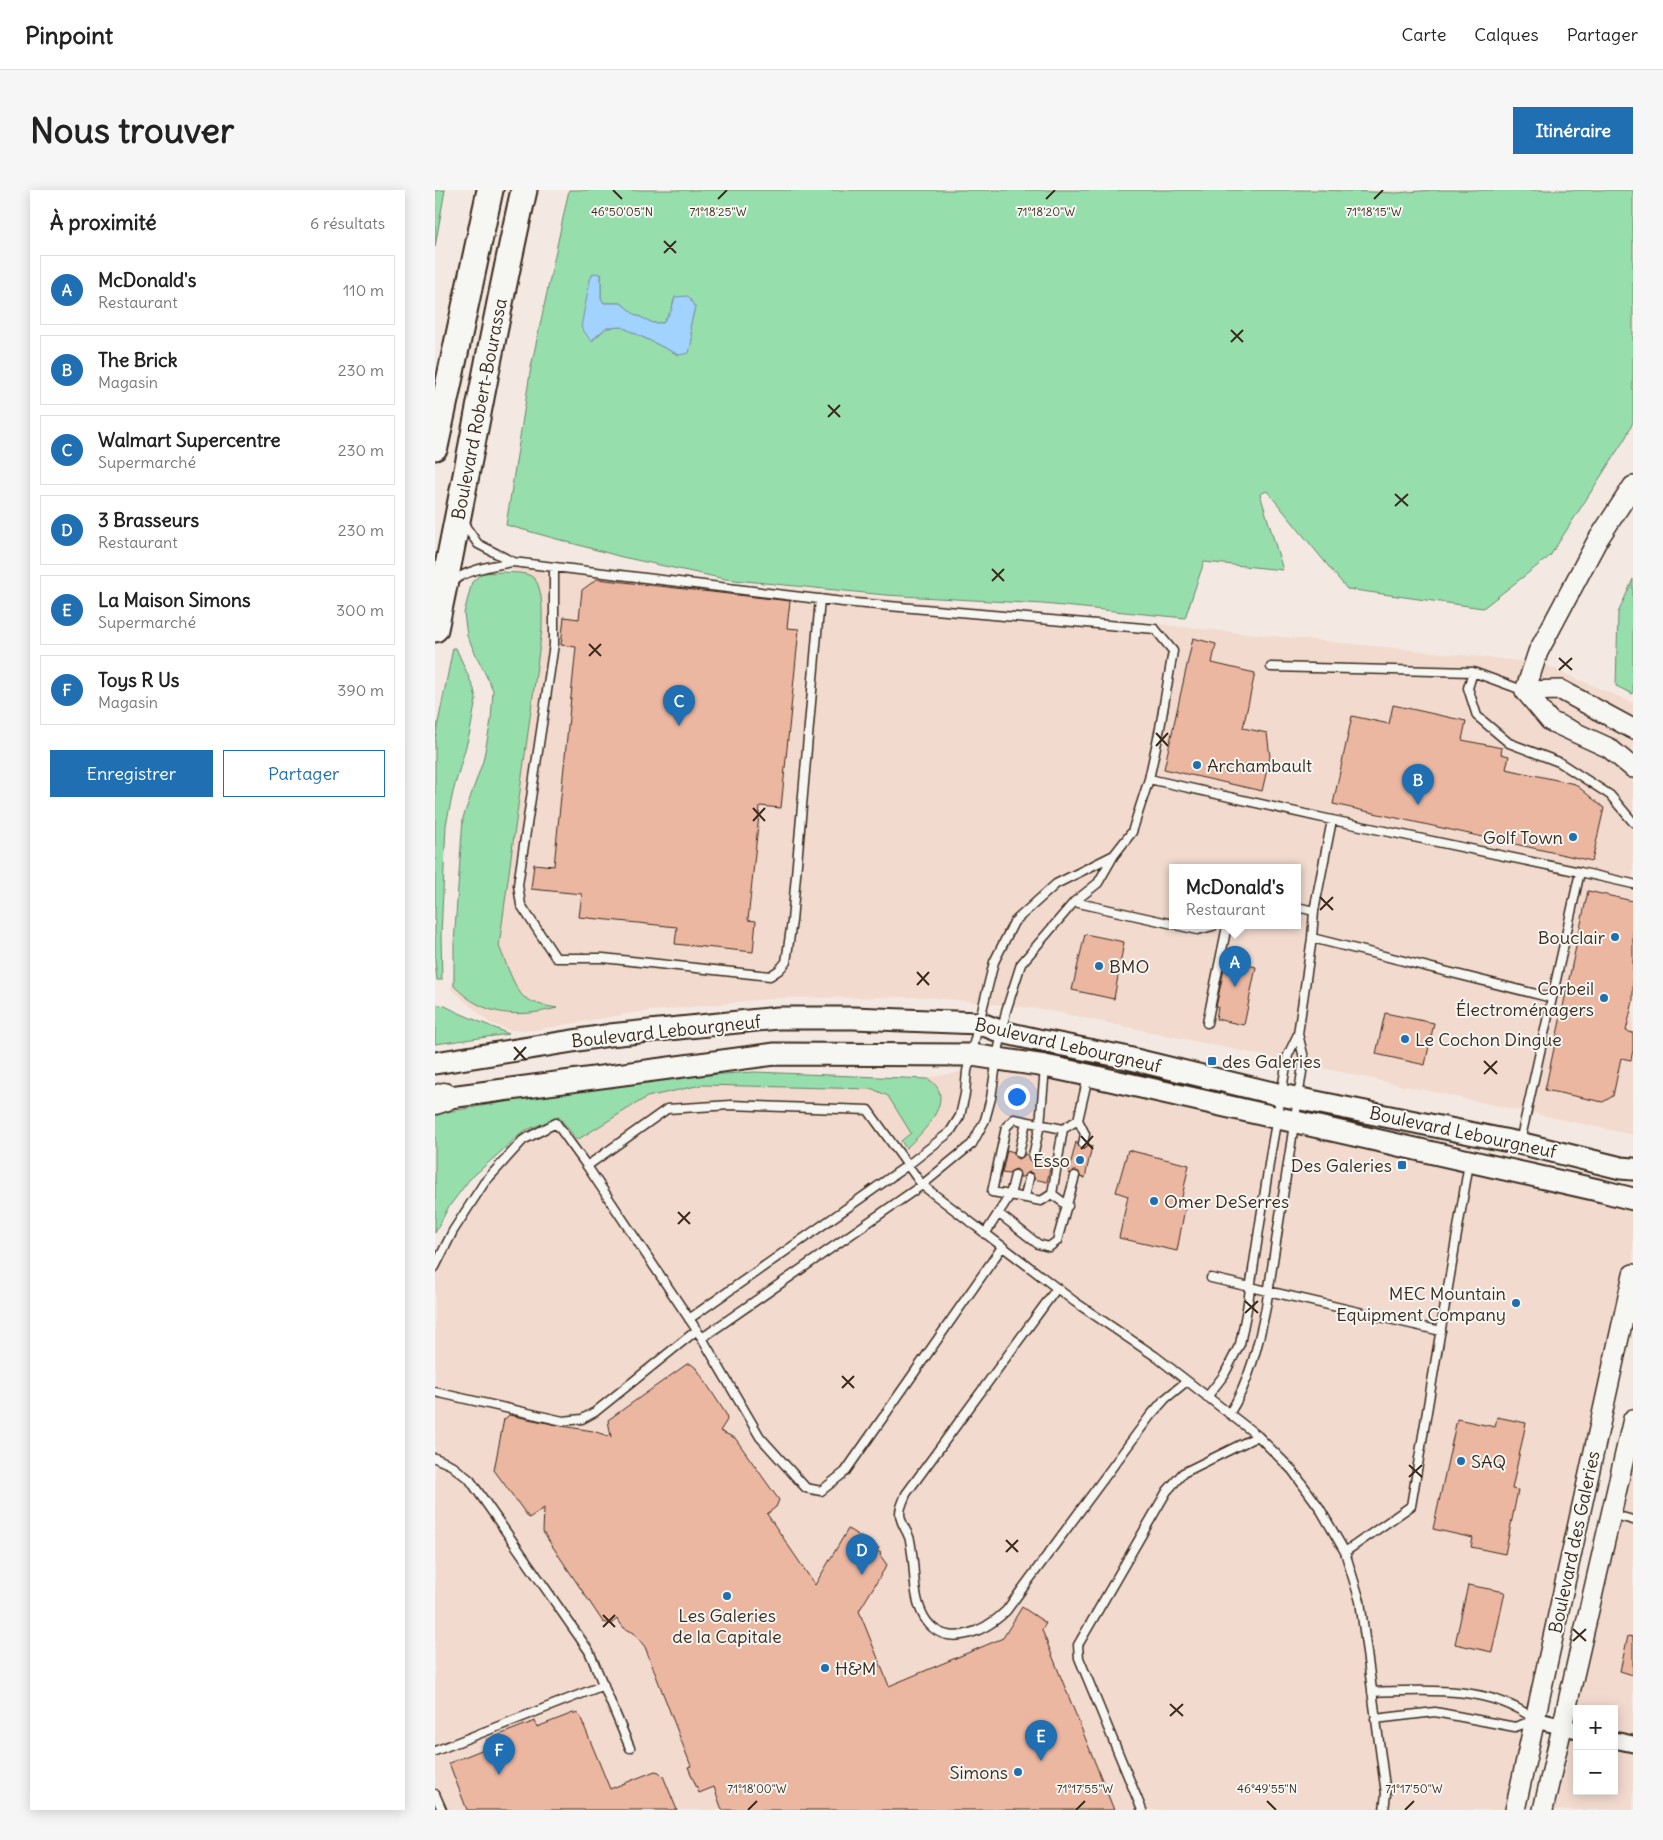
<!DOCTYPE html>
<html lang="fr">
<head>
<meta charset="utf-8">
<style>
  :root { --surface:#fff; --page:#f6f6f6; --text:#222; --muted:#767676; --line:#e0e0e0; --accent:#1f6fb2 }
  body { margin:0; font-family:Delius,sans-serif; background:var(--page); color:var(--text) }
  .controls { position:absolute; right:15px; bottom:15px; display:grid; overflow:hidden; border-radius:0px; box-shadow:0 2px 12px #0003 }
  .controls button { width:45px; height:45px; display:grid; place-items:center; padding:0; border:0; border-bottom:1px solid var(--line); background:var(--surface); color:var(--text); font:25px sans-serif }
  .you { position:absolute; left:581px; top:906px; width:18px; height:18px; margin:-12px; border:4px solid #fff; border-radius:50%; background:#1a73e8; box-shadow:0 0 0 8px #1a73e833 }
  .badge { display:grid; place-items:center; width:32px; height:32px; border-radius:50%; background:var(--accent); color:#fff; font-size:16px; font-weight:700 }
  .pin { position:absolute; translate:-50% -41px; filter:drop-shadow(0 1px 2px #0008) }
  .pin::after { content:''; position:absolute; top:26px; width:18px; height:15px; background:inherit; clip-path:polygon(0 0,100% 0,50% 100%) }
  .popup { position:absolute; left:734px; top:674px; width:132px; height:65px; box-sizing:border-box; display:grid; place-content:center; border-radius:0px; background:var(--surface); filter:drop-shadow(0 1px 4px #0005); font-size:16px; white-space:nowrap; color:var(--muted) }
  .popup b { font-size:19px; color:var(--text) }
  .popup::after { content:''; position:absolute; left:50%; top:100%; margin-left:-10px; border:10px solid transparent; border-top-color:var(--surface) }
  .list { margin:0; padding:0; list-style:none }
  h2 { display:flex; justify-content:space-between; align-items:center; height:65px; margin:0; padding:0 20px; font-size:21px }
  h2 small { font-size:16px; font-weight:400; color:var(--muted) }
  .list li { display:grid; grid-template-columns:32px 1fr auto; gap:15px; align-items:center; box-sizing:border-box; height:70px; margin:0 10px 10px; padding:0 10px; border:1px solid var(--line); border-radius:0px }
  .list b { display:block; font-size:19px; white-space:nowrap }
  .list p { margin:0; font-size:16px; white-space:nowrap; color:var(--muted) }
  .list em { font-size:16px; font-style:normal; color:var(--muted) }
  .actions { display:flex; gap:10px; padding:15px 20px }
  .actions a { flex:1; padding:11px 0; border:1px solid var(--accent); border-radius:0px; text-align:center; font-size:18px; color:var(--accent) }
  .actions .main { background:var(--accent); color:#fff }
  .map { position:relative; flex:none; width:1198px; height:1620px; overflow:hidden; border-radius:0px }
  header { display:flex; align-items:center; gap:30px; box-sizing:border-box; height:70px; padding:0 25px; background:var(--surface); border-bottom:1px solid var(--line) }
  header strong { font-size:24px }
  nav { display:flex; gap:28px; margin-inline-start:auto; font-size:18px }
  .intro { display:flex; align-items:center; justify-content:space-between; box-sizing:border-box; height:120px; padding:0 30px }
  h1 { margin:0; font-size:35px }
  .button { padding:12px 22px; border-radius:0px; background:var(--accent); color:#fff; font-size:18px; font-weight:700 }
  main { display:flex; gap:30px; padding:0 30px }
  aside { flex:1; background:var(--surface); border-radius:0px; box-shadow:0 2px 12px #0003 }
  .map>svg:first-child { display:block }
  .built { fill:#f2dace; fill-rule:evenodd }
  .green { fill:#97dead; stroke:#698466; fill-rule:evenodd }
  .water { fill:#a2d2fe; stroke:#798fa4 }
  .building { fill:#ecb7a0; stroke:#3b2a1e }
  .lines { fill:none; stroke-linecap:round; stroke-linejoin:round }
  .service-casing { stroke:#3b2a1e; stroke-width:11 }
  .minor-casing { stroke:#3b2a1e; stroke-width:19 }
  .tertiary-casing { stroke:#3b2a1e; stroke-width:22 }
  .secondary-casing { stroke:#3b2a1e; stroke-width:25 }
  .trunk-casing { stroke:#3b2a1e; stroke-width:29 }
  .motorway-casing { stroke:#3b2a1e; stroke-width:31 }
  .service { stroke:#f6f6f2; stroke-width:8 }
  .minor { stroke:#f6f6f2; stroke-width:15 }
  .tertiary { stroke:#f6f6f2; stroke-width:19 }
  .secondary { stroke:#f6f6f2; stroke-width:21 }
  .trunk { stroke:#f6f6f2; stroke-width:25 }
  .motorway { stroke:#f6f6f2; stroke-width:28 }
  .ticks { fill:none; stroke:#3b2a1e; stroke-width:2 }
  .poi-dot { fill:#1f6fb2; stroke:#f6f6f2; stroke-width:2 }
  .labels { text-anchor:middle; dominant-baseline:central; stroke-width:4; stroke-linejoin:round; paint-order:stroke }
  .street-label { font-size:18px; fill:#3b2a1e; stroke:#f6f6f2 }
  .poi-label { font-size:18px; fill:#3b2a1e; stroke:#f6f6f2; text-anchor:start }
  .ticks-label { font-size:12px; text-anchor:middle; fill:#3b2a1e; stroke:#f6f6f2; stroke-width:4; stroke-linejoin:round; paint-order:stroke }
</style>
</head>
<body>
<header>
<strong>Pinpoint</strong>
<nav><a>Carte</a><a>Calques</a><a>Partager</a></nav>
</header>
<div class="intro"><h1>Nous trouver</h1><a class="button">Itinéraire</a></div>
<main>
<aside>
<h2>À proximité<small>6 résultats</small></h2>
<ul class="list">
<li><span class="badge">A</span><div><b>McDonald's</b><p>Restaurant</p></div><em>110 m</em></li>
<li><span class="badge">B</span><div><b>The Brick</b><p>Magasin</p></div><em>230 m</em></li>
<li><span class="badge">C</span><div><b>Walmart Supercentre</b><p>Supermarché</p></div><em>230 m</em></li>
<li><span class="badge">D</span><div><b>3 Brasseurs</b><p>Restaurant</p></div><em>230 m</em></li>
<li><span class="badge">E</span><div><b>La Maison Simons</b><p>Supermarché</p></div><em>300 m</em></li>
<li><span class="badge">F</span><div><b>Toys R Us</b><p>Magasin</p></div><em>390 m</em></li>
</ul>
<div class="actions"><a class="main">Enregistrer</a><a>Partager</a></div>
</aside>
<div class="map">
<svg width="1198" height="1620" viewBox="0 0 1198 1620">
  <rect width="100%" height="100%" fill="#f4e9e2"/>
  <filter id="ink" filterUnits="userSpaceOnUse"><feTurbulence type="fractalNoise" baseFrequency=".02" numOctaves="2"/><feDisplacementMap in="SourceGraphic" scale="10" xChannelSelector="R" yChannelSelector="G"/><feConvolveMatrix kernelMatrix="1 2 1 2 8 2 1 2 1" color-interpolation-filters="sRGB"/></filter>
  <g filter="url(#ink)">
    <!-- built -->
    <path class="built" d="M78 372 740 436 1106 473 1198 513V945L868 874 606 819 492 807 343 808 198 823 100 840H73L55 833 16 799ZM738 678H862V736H738Z
      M537 865 1198 1010V1084L1080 1620H0V1077L49 993 88 950 121 933 230 891 289 883 450 892 485 889 532 881Z
      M1198 1213V1620H1108L1128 1536ZM1142 1519H1179V1601H1142Z"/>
    <!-- green -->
    <path class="green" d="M0 0H10L0 57Z
      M134 0H887L961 3 998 0H1198V232L1191 247 1115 366 1048 418 912 399 832 301 825 304 848 380 769 372 750 428 608 414 450 405 290 389 187 367 71 335 96 177ZM166 84V108L169 113H186L199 124 218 133H228L236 121 240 107 260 117 255 137 257 150 244 165 187 137 171 138 157 151Z
      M68 382C76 383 89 382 96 386 109 393 107 426 107 439L64 756C69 768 80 800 89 807 99 814 110 816 122 818 83 828 49 827 19 796V753L28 628 48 571 56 531 58 500 32 446 29 423 37 392 47 383Z
      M1198 389V504L1181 496 1183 423Z
      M18 458H21L39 499 41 509 35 542 18 602 11 635 6 745 7 790H2L0 772V548Z
      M0 814 10 816 24 823 74 844 0 854Z
      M320 882 493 889C524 907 487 944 471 958L466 951 476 943 453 906 438 899 266 895 212 907 142 950 124 927 89 941 34 990 13 1018 0 1043V924L196 890Z"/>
    <!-- water -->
    <path class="water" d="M158 83 166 84V108L169 113H186L199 124 218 133H228L236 121 240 107 253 106 260 117 255 137 257 150 254 163 244 165 187 137 171 138 156 151 146 137 155 90Z"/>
    <!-- building -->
    <path class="building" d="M162 389 355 411 352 438 364 439 346 618 325 616 313 730 321 731 318 762 240 754 242 737 144 727 147 704 96 699 99 674 119 676 141 457 126 455 129 427 144 429 147 400Z
      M758 448 781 454 777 473 820 483 808 538 832 543 835 567 827 601 729 579Z
      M958 515 1031 531 1027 550 1067 558 1066 564 1074 566 1071 579 1140 594 1169 618 1157 671 898 614 917 526 954 534Z
      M1153 701 1198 711V811L1191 841 1198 843V860L1196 870 1186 868 1178 906 1168 912 1110 900Z
      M650 744 689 752 679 809 637 800Z
      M791 770 821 777 809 835 781 829 783 817H781Z
      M950 823 999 833 990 875 941 864Z
      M641 952 646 959H650L654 955 657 956 650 988 645 987 644 982 641 981 633 984Z
      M572 960 579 962 580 967 583 969 588 967 590 964 593 965 594 970 597 972 602 970 604 967 617 970 612 992 599 989 598 984 595 982 590 984 588 987H585L584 981 581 979 576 981 574 984 567 983Z
      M693 960 754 975 745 1016 750 1018 742 1061 684 1048 693 1006 681 1002Z
      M252 1174H256L262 1179 291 1224 292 1230 285 1241 300 1248 344 1310 341 1317 332 1324 380 1395 413 1339 444 1358 442 1361 446 1363 445 1365 452 1375 424 1421 454 1496 568 1448 587 1417 611 1433 607 1440 679 1620H287L279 1597 264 1603 253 1577 256 1576 210 1457 199 1443 189 1438 182 1429 176 1434 168 1432 108 1342 109 1318 94 1328 59 1280 69 1229 72 1227 74 1225 127 1236 158 1241 176 1247 173 1230Z
      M1062 1227 1091 1233 1077 1299 1083 1300 1070 1364 1036 1357 1038 1348 998 1339 1022 1229 1060 1237Z
      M1033 1395 1070 1402 1057 1462 1020 1454Z
      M1193 1446 1198 1447V1485L1185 1481Z
      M138 1523 143 1524 145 1526 175 1599 220 1581 224 1582 228 1586 242 1620H32L14 1573 54 1557 51 1550 100 1531 102 1537Z"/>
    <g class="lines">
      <!-- service casing -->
      <g class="service-casing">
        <path id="service" d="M28 333 43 354 78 372
          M119 377V454L83 695 86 715 121 768H168L335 786 344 780 351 772 357 731 385 409
          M16 394C27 380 61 375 78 372L408 412 720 439 738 461 725 538 714 589 697 642 679 665 663 693 639 712 586 774 571 821 562 868 556 908 550 930 537 954 487 995 267 1148
          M836 477 1038 482 1090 501
          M1038 482 1033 498 1042 526 1074 553 1124 572 1175 605 1198 632
          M714 589 897 630 1145 682 1085 952
          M1145 682 1198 694
          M639 712 738 734
          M862 717 879 721
          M745 736 763 740 778 736
          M877 748 1117 808
          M772 833 792 736
          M643 930 650 944 648 954
          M584 963 591 932
          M598 966 605 935 610 878
          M152 976 267 1148 325 1247 371 1298 386 1301 410 1282 567 1057
          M580 985 575 1005 557 1002 571 937 579 929 628 939
          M617 1004 633 1016
          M590 1007 594 988
          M563 1023 603 1054 614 1057 622 1051 640 986
          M550 1044 575 1005 606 1011 617 1004 628 939 643 930 653 887
          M0 1077 18 1041 49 993 88 950 121 933 152 976 232 919 296 915 433 920 487 995 640 1112 720 1166 823 1246 857 1280 884 1317 910 1362 925 1411 951 1604 949 1620
          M776 1088 1006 1141
          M622 1098 471 1304C469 1310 465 1317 465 1323 465 1333 471 1339 474 1347 476 1352 476 1358 477 1363 480 1383 478 1408 489 1427 509 1461 549 1442 571 1421L715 1226 730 1209 752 1191
          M254 1129 473 975 515 942 525 926 530 904 532 881 559 772 579 732 621 694 679 665
          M0 1202 128 1231 147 1229 160 1222 262 1140
          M772 1207 789 1185 805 1154 812 1119 836 961 853 865 863 844 877 748 879 721 897 630
          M794 1224C814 1194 824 1152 831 1117L867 882 869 868 863 844
          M0 1268 16 1275 35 1290 154 1461 195 1558
          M1176 1324 1198 1330
          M910 1362 976 1316 1034 973
          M937 1502C990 1500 1054 1495 1099 1529
          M940 1529 1000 1522 1080 1537 1097 1531
          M0 1561 169 1495
          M0 1604 7 1620
          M707 1620 644 1468 643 1455 732 1301 748 1283 823 1246"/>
      </g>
      <!-- minor casing -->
      <g class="minor-casing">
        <path id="minor" d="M1100 1530 1142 1540
          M1179 1550 1198 1554"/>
      </g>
      <!-- tertiary casing -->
      <g class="tertiary-casing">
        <path id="tertiary" d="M1090 501 1103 462 1162 351 1198 296
          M1090 501 1115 531 1174 558 1198 578
          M1090 501 1126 500 1198 539
          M1080 1620 1198 1084
          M1108 1620 1198 1229"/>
      </g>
      <!-- secondary casing -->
      <g class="secondary-casing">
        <path id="secondary" d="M0 873 175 845 343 828H418L544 833 567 842 603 850 684 866 846 905 1084 953 1186 978 1198 979
          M0 909 340 864 537 865 610 876 653 885 1167 1001 1198 1009"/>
      </g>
      <!-- trunk casing -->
      <g class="trunk-casing">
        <path id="trunk" d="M0 257 55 0
          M0 439C31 293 56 146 89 0"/>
      </g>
      <!-- motorway casing -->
      <g class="motorway-casing">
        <path id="motorway" d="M0 910 9 907"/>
      </g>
      <!-- service -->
      <use href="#service" class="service"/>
      <!-- minor -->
      <use href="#minor" class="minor"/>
      <!-- tertiary -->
      <use href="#tertiary" class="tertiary"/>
      <!-- secondary -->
      <use href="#secondary" class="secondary"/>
      <!-- trunk -->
      <use href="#trunk" class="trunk"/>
      <!-- motorway -->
      <use href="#motorway" class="motorway"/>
    </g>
  </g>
  <!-- ticks -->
  <path class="ticks" d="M178 0 187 9M283 9 292 0M611 9 620 0M939 9 948 0M229 51 241 63M229 63 241 51M796 140 808 152M796 152 808 140M393 215 405 227M393 227 405 215M960 304 973 316M960 316 973 304M557 379 569 391M557 391 569 379M154 454 166 466M154 466 166 454M1124 468 1137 480M1124 480 1137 468M721 543 733 556M721 556 733 543M318 618 330 631M318 631 330 618M885 707 898 720M885 720 898 707M482 782 494 795M482 795 494 782M79 857 91 870M79 870 91 857M1049 871 1062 884M1049 884 1062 871M646 946 658 959M646 959 658 946M243 1022 255 1034M243 1034 255 1022M810 1111 823 1123M810 1123 823 1111M407 1186 419 1198M407 1198 419 1186M974 1275 987 1287M974 1287 987 1275M571 1350 583 1362M571 1362 583 1350M168 1425 180 1437M168 1437 180 1425M1138 1439 1151 1451M1138 1451 1151 1439M735 1514 748 1526M735 1526 748 1514M832 1611 841 1620M313 1620 322 1611M641 1620 650 1611M970 1620 979 1611"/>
  <!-- markers -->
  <g class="poi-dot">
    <circle cx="762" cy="575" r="5"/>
    <circle cx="1138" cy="647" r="5"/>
    <circle cx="1180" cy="747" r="5"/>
    <circle cx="664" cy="776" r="5"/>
    <circle cx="1169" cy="808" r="5"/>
    <circle cx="970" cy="849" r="5"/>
    <rect x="772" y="866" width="10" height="10" rx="2.5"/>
    <circle cx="645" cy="970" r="5"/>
    <rect x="962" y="970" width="10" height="10" rx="2.5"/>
    <circle cx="719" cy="1011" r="5"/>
    <circle cx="1081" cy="1113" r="5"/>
    <circle cx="1026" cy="1271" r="5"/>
    <circle cx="292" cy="1406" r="5"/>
    <circle cx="390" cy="1478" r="5"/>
    <circle cx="583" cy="1582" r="5"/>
  </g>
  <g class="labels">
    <!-- street labels -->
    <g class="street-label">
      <text transform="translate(44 219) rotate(-79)">Boulevard Robert-Bourassa</text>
      <text transform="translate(231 841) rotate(-6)">Boulevard Lebourgneuf</text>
      <text transform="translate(633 855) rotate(13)">Boulevard Lebourgneuf</text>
      <text transform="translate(1028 942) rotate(12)">Boulevard Lebourgneuf</text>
      <text transform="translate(1139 1352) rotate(-78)">Boulevard des Galeries</text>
    </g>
    <!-- poi labels -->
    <g class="poi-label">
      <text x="772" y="575">Archambault</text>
      <text x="1128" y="647" text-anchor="end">Golf Town</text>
      <text x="1170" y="747" text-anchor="end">Bouclair</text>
      <text x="674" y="776">BMO</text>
      <text x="1159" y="798" text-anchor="end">Corbeil<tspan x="1159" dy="21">Électroménagers</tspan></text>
      <text x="980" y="849">Le Cochon Dingue</text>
      <text x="787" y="871">des Galeries</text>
      <text x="635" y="970" text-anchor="end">Esso</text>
      <text x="957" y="975" text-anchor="end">Des Galeries</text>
      <text x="729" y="1011">Omer DeSerres</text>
      <text x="1071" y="1103" text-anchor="end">MEC Mountain<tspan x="1071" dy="21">Equipment Company</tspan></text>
      <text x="1036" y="1271">SAQ</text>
      <text x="292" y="1425" text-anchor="middle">Les Galeries<tspan x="292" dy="21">de la Capitale</tspan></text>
      <text x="400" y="1478">H&amp;M</text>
      <text x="573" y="1582" text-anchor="end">Simons</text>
    </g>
  </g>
  <g class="ticks-label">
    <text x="187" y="26">46°50'05"N</text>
    <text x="283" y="26">71°18'25"W</text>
    <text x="611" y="26">71°18'20"W</text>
    <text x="939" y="26">71°18'15"W</text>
    <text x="322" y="1603">71°18'00"W</text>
    <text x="650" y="1603">71°17'55"W</text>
    <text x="832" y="1603">46°49'55"N</text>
    <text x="979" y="1603">71°17'50"W</text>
  </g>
</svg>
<div class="controls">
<button>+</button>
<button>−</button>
</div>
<div class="you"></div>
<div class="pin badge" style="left:800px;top:797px">A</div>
<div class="popup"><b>McDonald's</b>Restaurant</div>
<div class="pin badge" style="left:983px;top:615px">B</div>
<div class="pin badge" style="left:244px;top:536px">C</div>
<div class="pin badge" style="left:427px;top:1385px">D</div>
<div class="pin badge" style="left:606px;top:1571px">E</div>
<div class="pin badge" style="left:64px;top:1585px">F</div>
</div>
</main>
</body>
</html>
